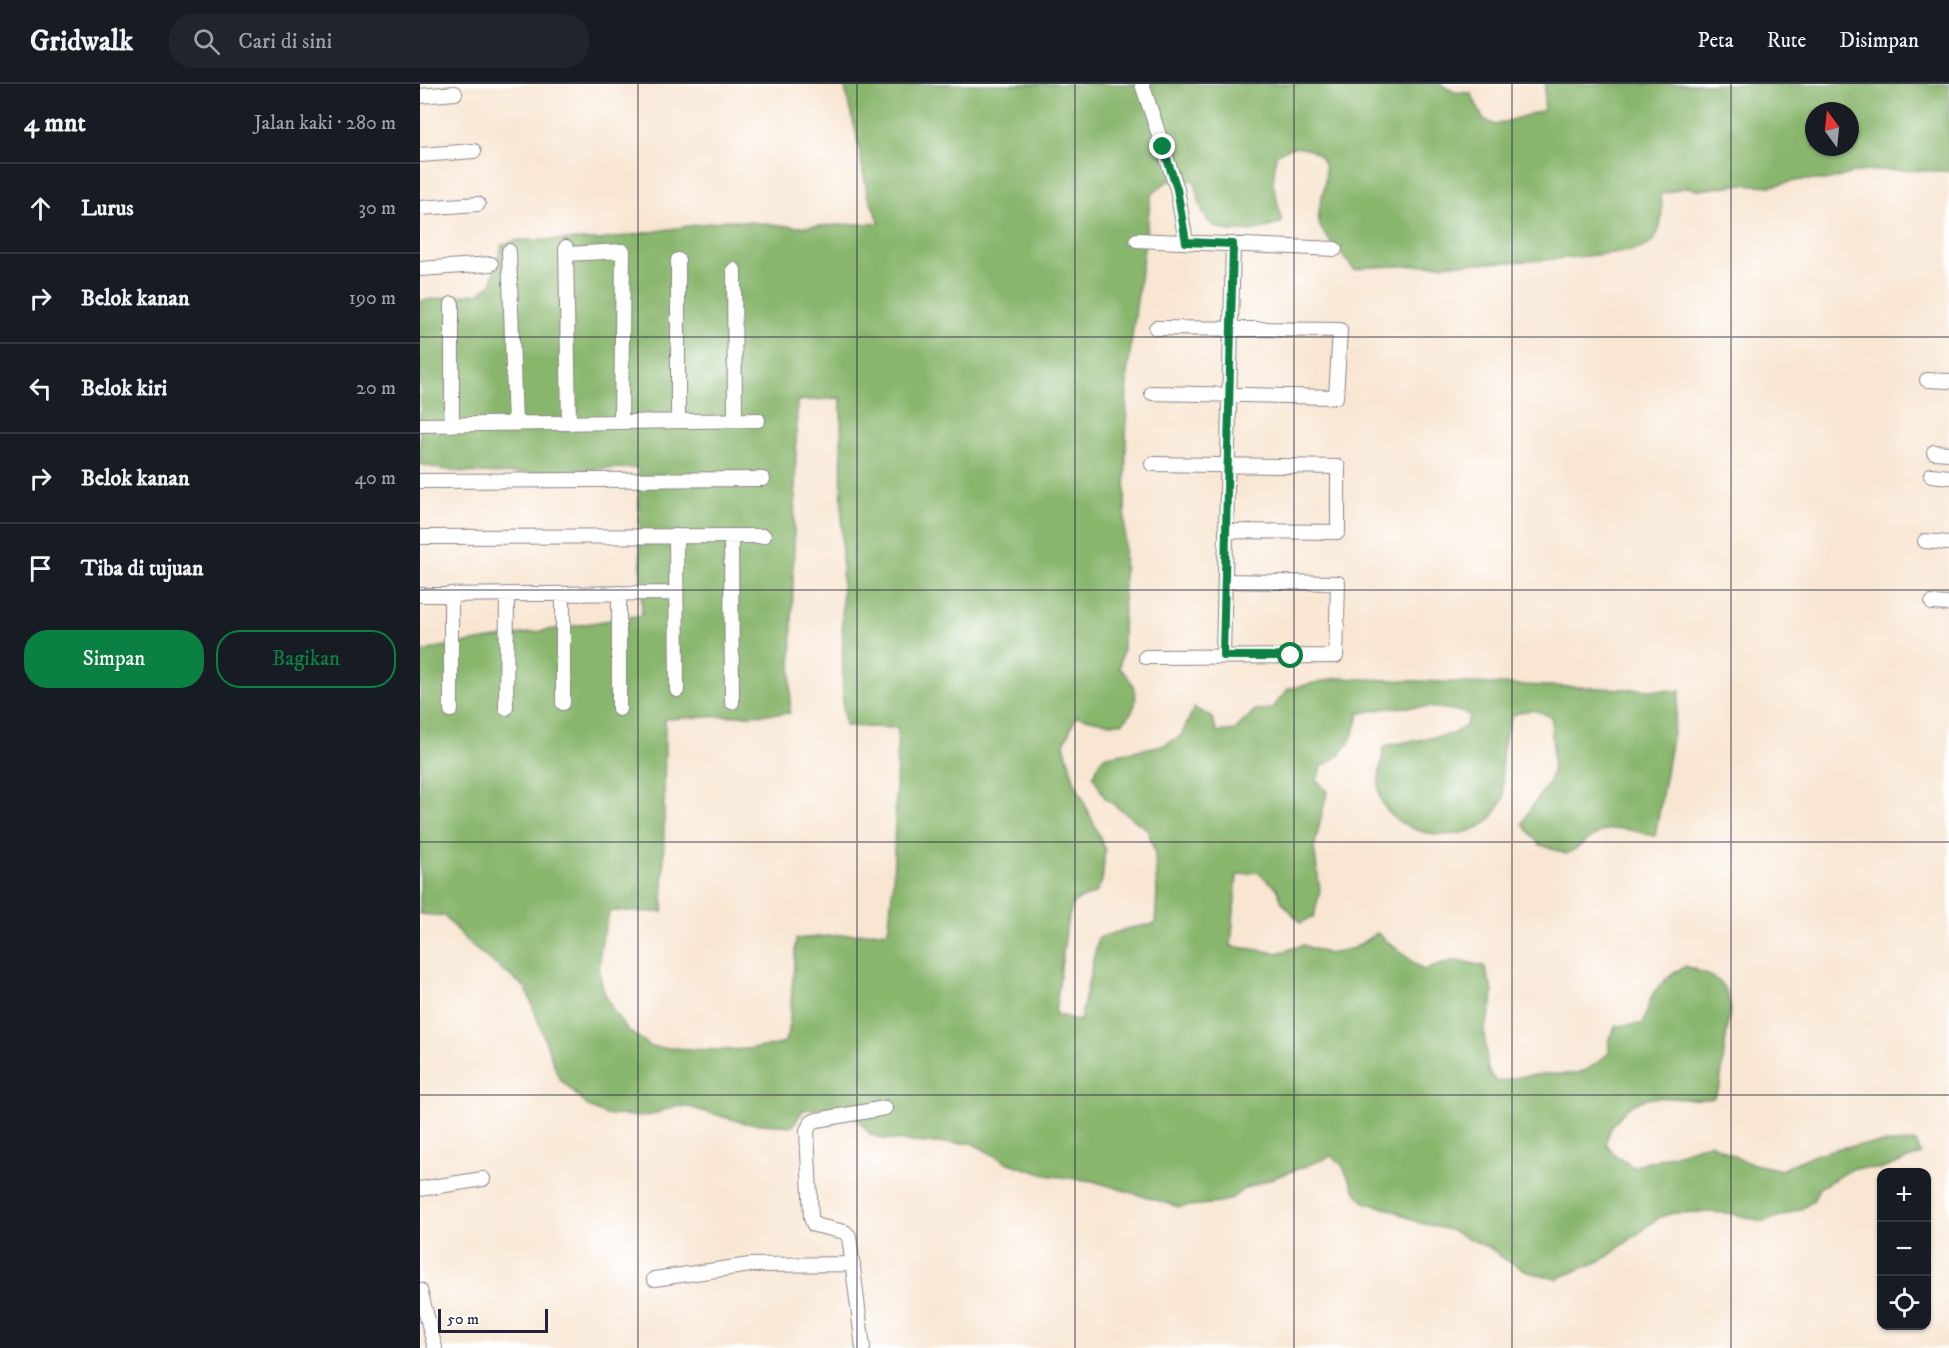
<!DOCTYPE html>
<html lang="id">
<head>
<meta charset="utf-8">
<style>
  :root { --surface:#171b24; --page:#20242c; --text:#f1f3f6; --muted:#9ea1a6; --line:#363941; --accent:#0b8043 }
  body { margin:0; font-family:"IM FELL DW Pica",serif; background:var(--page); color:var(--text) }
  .controls { position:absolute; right:18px; bottom:18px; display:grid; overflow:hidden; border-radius:12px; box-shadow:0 2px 4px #0004 }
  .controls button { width:54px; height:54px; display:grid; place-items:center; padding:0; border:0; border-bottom:2px solid var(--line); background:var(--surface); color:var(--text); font:30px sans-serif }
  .compass { position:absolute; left:1385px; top:18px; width:54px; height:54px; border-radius:50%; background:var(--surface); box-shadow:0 2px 4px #0004; rotate:345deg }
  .scale { position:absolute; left:18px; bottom:15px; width:110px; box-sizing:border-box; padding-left:6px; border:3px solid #22223b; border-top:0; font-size:16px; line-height:21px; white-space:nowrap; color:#22223b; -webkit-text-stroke:4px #fff; paint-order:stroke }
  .stop { position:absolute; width:18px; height:18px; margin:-14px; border:4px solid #0b8043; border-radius:50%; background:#fff }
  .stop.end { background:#0b8043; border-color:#fff; box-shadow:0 2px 6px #0008 }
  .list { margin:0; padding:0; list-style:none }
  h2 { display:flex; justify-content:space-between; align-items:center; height:78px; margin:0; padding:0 24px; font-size:26px }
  h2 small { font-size:20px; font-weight:400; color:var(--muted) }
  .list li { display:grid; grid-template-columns:39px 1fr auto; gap:18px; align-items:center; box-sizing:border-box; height:90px; padding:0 24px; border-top:2px solid var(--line) }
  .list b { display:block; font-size:22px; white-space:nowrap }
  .list em { font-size:20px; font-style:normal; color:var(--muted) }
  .actions { display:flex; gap:12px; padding:18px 24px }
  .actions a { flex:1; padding:14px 0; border:2px solid var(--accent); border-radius:24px; text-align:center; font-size:21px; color:var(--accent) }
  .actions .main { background:var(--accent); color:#fff }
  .icon { flex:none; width:33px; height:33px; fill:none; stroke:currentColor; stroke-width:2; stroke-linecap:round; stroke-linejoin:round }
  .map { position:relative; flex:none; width:1529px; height:1264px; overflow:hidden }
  header { display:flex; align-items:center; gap:36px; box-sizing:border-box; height:84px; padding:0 30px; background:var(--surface); border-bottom:2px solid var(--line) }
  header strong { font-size:28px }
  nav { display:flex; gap:33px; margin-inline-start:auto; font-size:21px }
  .search { width:420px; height:54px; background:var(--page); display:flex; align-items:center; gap:15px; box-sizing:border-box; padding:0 21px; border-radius:24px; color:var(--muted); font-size:22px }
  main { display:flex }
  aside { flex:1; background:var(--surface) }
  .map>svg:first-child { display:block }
  .forest { fill:#89b66d; stroke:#566c54; stroke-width:1.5; fill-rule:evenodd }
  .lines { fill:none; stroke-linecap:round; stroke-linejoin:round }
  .minor-casing { stroke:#8d8486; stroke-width:16 }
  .minor { stroke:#fff; stroke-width:14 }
  .route { stroke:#0b8043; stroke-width:8 }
  .grid { fill:none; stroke:#22223b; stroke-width:1.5; stroke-opacity:0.55 }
</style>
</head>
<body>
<header>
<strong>Gridwalk</strong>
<div class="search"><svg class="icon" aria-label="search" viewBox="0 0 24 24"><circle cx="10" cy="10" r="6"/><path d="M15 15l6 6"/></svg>Cari di sini</div>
<nav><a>Peta</a><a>Rute</a><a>Disimpan</a></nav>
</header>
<main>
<aside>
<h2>4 mnt<small>Jalan kaki · 280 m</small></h2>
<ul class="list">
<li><svg class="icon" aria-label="ahead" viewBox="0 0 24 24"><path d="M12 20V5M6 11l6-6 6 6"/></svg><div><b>Lurus</b></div><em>30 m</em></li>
<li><svg class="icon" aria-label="right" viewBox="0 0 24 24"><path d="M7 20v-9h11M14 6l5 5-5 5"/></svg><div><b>Belok kanan</b></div><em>190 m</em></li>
<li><svg class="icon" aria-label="left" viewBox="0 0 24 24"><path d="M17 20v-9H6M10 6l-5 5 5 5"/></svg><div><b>Belok kiri</b></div><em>20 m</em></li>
<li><svg class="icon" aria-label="right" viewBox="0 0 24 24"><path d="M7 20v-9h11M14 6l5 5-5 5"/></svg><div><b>Belok kanan</b></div><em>40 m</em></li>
<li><svg class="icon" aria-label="arrive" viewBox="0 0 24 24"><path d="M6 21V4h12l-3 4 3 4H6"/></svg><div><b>Tiba di tujuan</b></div></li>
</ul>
<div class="actions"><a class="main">Simpan</a><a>Bagikan</a></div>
</aside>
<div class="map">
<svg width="1529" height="1264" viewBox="0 0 1529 1264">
  <rect width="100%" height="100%" fill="#fff"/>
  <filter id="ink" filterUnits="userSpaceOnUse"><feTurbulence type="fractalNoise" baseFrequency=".0167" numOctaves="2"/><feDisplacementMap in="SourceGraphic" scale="12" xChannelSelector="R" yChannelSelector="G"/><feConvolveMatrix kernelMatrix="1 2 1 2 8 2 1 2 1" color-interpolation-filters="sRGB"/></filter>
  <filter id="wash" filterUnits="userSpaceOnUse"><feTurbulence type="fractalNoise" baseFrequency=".008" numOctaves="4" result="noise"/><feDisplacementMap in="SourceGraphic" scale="24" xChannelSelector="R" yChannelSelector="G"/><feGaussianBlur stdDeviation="1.35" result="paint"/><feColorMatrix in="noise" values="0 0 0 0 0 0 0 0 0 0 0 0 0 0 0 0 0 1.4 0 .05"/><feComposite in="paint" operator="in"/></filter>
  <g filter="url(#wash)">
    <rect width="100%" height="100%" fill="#f8e6d2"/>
    <!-- forest -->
    <path class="forest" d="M424 0H1020L1034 8 1051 9 1063 35 1075 41 1124 26 1125 0H1529V87L1465 86 1436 88 1410 96H1380L1351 102 1322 100 1280 106 1267 103 1241 110C1243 126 1243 151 1228 161 1216 169 1197 168 1183 170 1106 180 1027 180 949 183L935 186C924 173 907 157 900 142 892 122 923 80 890 66 876 61 868 63 856 71L853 99 862 138C842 147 801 155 786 134 779 125 778 108 775 97 752 94 747 94 731 112L707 291 703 565 699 584C718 600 723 621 702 639H688L656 632 644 660 654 696 685 765 682 797 676 809 653 818 647 839 635 930 660 937 678 854 710 844 735 840 737 809 735 770 728 746 685 714 673 692 683 673 744 661 761 652 774 624 792 633 797 648 815 646 835 626 852 625 868 605 917 594 1260 607 1235 752C1219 749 1198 740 1183 747 1169 753 1160 764 1146 770L1119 760 1103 740C1108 722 1123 712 1130 695 1136 679 1131 652 1132 634 1117 625 1108 624 1092 632 1080 663 1080 681 1084 714 1079 721 1075 731 1068 737 1040 762 972 752 960 713 956 697 962 678 964 662L1032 650 1045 643 1050 631C1022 620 967 621 939 630 934 655 924 672 901 683L897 696 907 708 894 764 900 806 894 832 881 839 862 818 857 804 837 788 817 791 811 862 858 869 883 861 909 870 934 864 957 849 1003 886 1035 876 1064 882 1073 907 1072 921 1064 947 1068 987 1076 998C1088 996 1101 992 1114 991 1153 987 1155 999 1189 969V954L1196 942 1222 940C1227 932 1227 925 1230 916 1235 903 1253 888 1266 882 1289 892 1307 893 1310 922L1300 1002 1293 1014C1258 1021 1229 1000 1201 1031 1193 1041 1188 1046 1186 1059L1194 1070 1213 1083 1290 1059 1325 1078 1361 1086C1411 1059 1441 1060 1496 1058L1501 1070 1462 1085 1434 1084 1399 1104 1393 1117 1381 1125 1355 1134 1342 1137 1309 1129 1282 1128 1253 1129 1240 1133 1184 1175 1137 1195 1109 1188 1082 1174 1072 1165 1030 1146 997 1138 972 1126 945 1118 935 1107 922 1081 912 1072 824 1105 812 1114 799 1119 759 1123 673 1097 626 1091 586 1078 552 1059H506L464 1055 450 1050 427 1022 383 1026 373 1042 325 1039 269 1023 255 1022 228 1032 186 1031 169 1023 139 994 106 904 49 860 25 832 0 830V569L20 563 222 531 218 384C145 382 72 400 0 380V217L60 209 71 200 82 161 99 156H180L307 136 378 143 460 139 447 109 437 53ZM1394 27H1430V63H1394ZM421 314 423 623 425 642 478 644 473 801 468 847 376 855 369 947 364 959C322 970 274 965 231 963 224 956 214 952 208 946 173 906 174 875 190 827L243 828 245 635 370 629 377 317Z"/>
  </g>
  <g filter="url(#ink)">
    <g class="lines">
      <!-- minor casing -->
      <g class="minor-casing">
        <path id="minor" d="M722 0 757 105 766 158
          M0 12 35 9
          M0 71 54 67
          M0 124 58 120
          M717 156 915 165
          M146 163 149 339
          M89 167 95 340
          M146 170 203 167 201 338
          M0 185 71 180
          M314 186 315 336
          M1507 296 1529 297
          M732 309 916 313 920 246 736 244
          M258 337V176
          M0 341 338 336
          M32 341V220
          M1514 368 1529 369
          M732 380 918 383V448L806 447
          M1511 391 1529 393
          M0 397 343 395
          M256 452 257 606
          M311 452 312 618
          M0 453 344 452
          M1505 457 1529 459
          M31 510V626
          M0 511 255 509
          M1512 519 1529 520
          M803 572 813 160
          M726 573 916 572 918 499 805 497
          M143 619V510
          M86 624 87 510
          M199 625V509
          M0 1105 63 1095
          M234 1195 330 1181 433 1180
          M0 1206 15 1264
          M443 1264 429 1152 425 1148 394 1141 391 1134 387 1046 392 1038 397 1036 465 1024"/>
      </g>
      <!-- minor -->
      <use href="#minor" class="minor"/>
    </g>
  </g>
  <g class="lines" filter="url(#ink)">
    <!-- route -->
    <path class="route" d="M743 63 757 105 766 158 813 160 803 572H871"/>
  </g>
  <!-- grid -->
  <path class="grid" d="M218 0V1264M437 0V1264M655 0V1264M874 0V1264M1092 0V1264M1311 0V1264M0 253H1529M0 506H1529M0 758H1529M0 1011H1529"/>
</svg>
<div class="controls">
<button>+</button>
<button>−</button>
<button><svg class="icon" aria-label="locate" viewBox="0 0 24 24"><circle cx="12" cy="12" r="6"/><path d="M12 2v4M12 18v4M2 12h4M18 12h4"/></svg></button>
</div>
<svg class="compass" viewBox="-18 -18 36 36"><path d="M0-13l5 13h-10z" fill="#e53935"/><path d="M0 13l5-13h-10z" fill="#9ea1a6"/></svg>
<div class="scale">50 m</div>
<div class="stop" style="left:871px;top:572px"></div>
<div class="stop end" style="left:743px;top:63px"></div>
</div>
</main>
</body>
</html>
